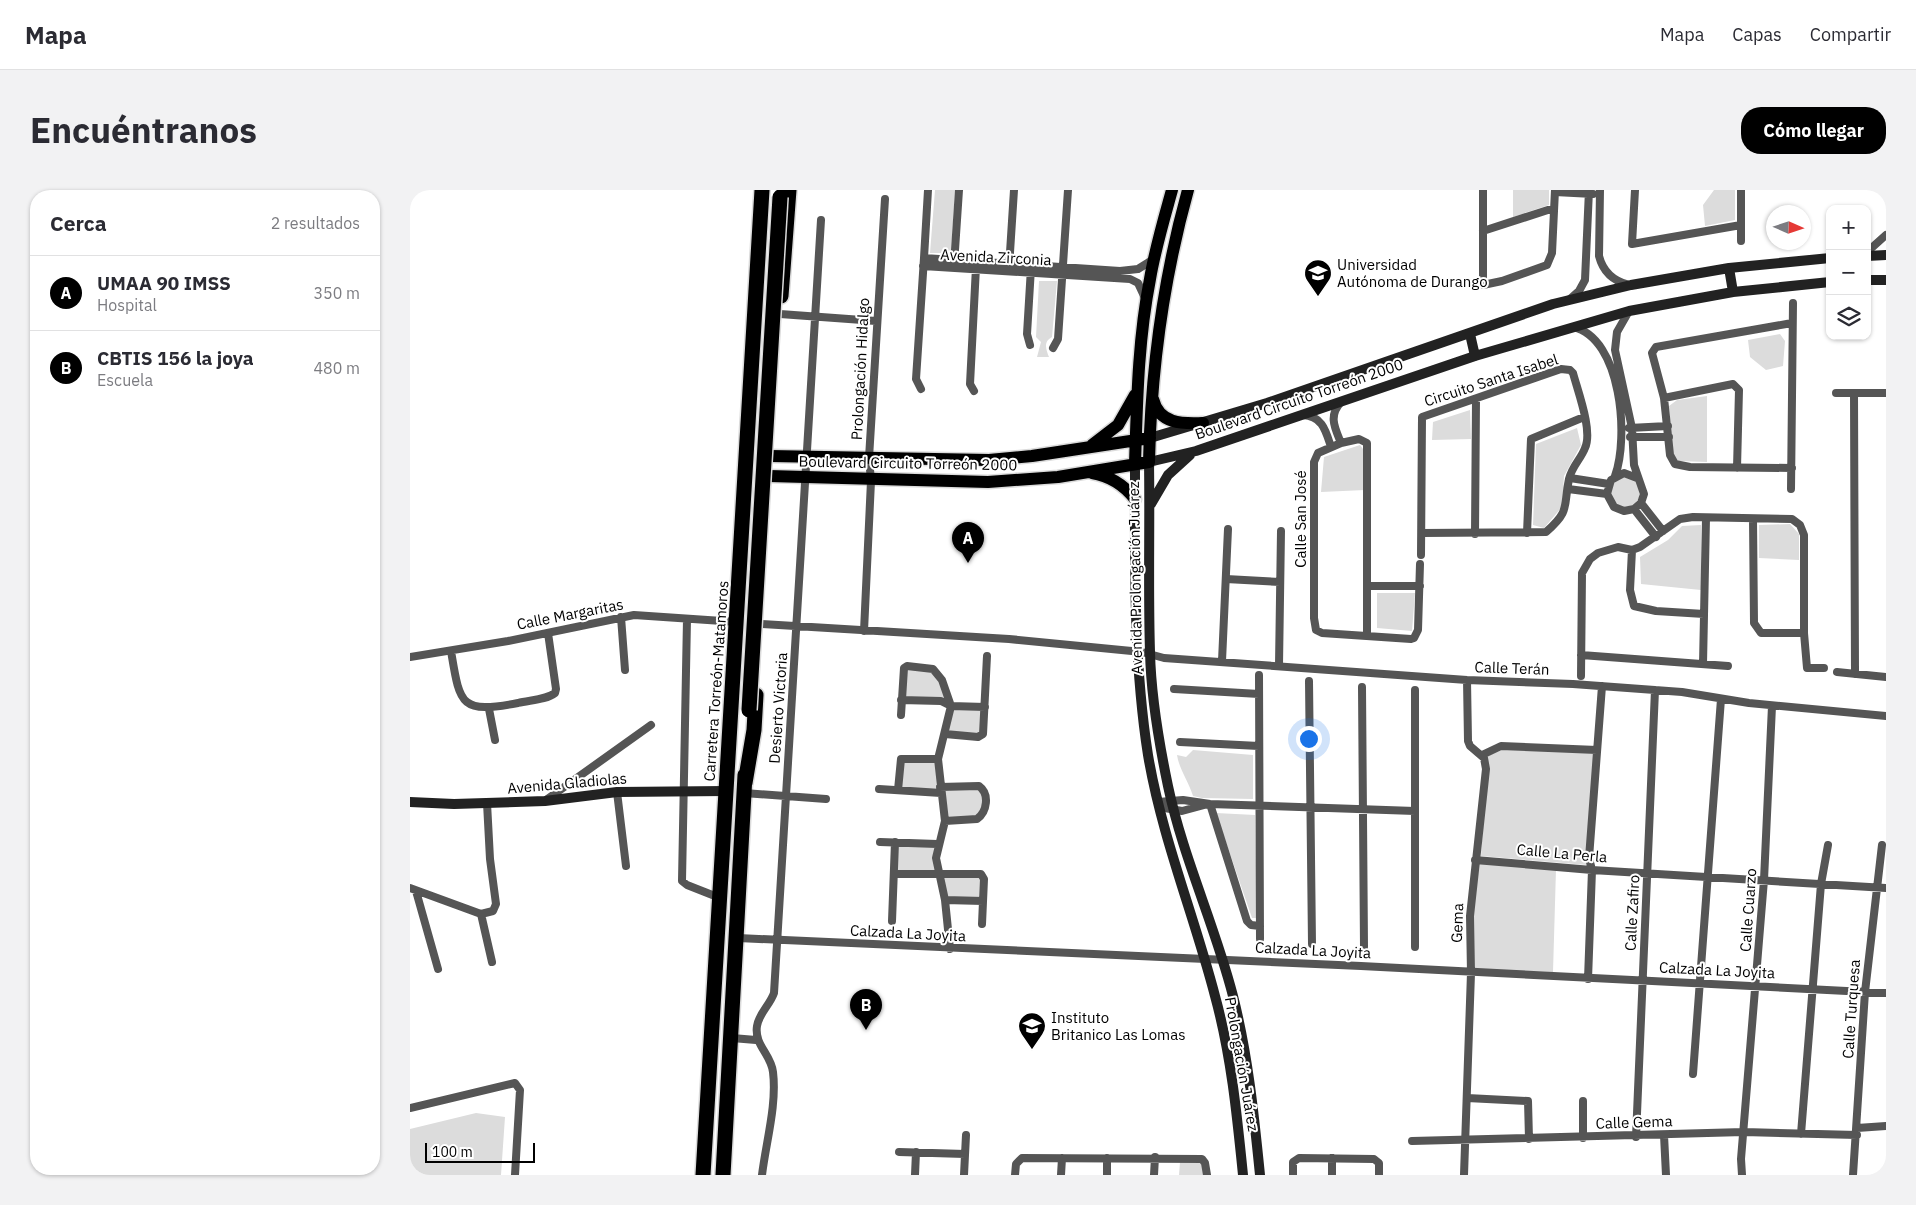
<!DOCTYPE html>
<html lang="es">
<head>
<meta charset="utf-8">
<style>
  :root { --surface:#fff; --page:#f2f2f3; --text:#2b2b33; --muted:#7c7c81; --line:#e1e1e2; --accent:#000 }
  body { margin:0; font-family:"IBM Plex Sans",sans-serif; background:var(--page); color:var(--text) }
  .controls { position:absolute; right:15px; top:15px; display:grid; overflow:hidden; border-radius:10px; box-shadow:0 1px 4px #0004 }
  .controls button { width:45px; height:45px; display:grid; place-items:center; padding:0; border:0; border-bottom:1px solid var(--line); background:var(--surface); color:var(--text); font:25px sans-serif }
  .compass { position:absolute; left:1356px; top:15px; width:45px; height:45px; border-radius:50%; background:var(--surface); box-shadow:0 1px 4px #0004; rotate:93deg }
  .scale { position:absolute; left:15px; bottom:12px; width:110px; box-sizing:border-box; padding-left:5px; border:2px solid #000; border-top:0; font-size:14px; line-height:18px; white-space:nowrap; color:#000; -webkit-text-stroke:4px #fff; paint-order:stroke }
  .you { position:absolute; left:898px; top:548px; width:18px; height:18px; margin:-12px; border:4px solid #fff; border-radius:50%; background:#1a73e8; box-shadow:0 0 0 8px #1a73e833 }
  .badge { display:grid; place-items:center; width:32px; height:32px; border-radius:50%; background:var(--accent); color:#fff; font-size:16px; font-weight:700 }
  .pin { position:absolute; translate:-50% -41px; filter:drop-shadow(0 1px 2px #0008) }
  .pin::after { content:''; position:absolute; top:26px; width:18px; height:15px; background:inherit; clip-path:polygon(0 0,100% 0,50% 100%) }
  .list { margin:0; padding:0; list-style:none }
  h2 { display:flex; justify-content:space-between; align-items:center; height:65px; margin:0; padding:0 20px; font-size:21px }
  h2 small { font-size:16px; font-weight:400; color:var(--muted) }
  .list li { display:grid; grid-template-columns:32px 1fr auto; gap:15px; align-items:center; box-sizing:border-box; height:75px; padding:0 20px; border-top:1px solid var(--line) }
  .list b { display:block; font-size:19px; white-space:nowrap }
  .list p { margin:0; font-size:16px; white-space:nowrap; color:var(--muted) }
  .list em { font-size:16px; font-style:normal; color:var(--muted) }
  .icon { flex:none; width:28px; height:28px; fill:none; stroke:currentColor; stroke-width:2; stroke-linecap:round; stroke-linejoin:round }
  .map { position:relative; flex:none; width:1476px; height:985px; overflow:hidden; border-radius:20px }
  header { display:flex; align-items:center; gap:30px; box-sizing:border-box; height:70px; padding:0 25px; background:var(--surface); border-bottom:1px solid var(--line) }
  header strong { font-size:24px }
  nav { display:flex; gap:28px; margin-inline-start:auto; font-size:18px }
  .intro { display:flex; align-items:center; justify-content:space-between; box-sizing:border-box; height:120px; padding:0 30px }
  h1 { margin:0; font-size:35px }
  .button { padding:12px 22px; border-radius:20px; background:var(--accent); color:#fff; font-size:18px; font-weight:700 }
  main { display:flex; gap:30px; padding:0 30px }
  aside { flex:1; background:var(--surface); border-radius:20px; box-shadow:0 1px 4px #0004 }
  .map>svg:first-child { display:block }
  .green { fill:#dcdcdc }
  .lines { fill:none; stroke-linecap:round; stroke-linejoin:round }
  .primary-casing { stroke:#dbdbdb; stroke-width:15 }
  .highway-casing { stroke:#dbdbdb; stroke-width:18 }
  .street { stroke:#555; stroke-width:8 }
  .secondary { stroke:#222; stroke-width:10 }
  .primary { stroke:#000; stroke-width:12 }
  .highway { stroke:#000; stroke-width:15 }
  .highway-bridge-casing { stroke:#dbdbdb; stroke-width:18; stroke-linecap:butt }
  .highway-bridge { stroke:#000; stroke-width:15 }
  .labels { text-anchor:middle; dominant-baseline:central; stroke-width:4; stroke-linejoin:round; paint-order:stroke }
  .street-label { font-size:15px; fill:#000; stroke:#fff }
  .poi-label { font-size:15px; fill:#000; stroke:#fff; text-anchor:start }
</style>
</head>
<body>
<header>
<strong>Mapa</strong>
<nav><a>Mapa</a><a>Capas</a><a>Compartir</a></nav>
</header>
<div class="intro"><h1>Encuéntranos</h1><a class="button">Cómo llegar</a></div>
<main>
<aside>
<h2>Cerca<small>2 resultados</small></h2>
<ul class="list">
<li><span class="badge">A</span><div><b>UMAA 90 IMSS</b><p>Hospital</p></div><em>350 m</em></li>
<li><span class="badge">B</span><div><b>CBTIS 156 la joya</b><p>Escuela</p></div><em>480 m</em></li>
</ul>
</aside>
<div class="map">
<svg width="1476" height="985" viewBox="0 0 1476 985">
  <rect width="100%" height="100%" fill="#fff"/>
  <!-- green -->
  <path class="green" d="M525 0H545L541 63H520Z
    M1103 0H1139V15L1103 27Z
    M1304 0H1325V30L1295 36 1293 15Z
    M629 91H647L642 147C633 152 636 159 639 167H627L631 152 626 147Z
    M1370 144 1375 151 1373 176 1356 180 1340 167 1338 150Z
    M1297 206V272L1268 271 1263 266 1259 216 1267 210Z
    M1060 220 1061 249 1022 250 1023 232Z
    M1167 238 1171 255 1154 286 1152 317 1134 338 1123 335 1126 254Z
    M950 255 953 259 955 300 911 302 914 267Z
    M1200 302a15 15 0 1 1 30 0a15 15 0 1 1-30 0Z
    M1380 334 1389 344V370L1349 368V335Z
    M1291 335V400L1231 394 1230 367 1258 350 1272 336Z
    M967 403H1005L1002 441 967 438Z
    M496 478H517L531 491 537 512 493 508Z
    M542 517 573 518 571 544 536 543Z
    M1096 558 1184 562 1177 675 1071 666 1078 566Z
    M783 560 843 565V609L792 608 783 606C779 592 769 579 767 565L776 567Z
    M492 570 526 571 529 601 489 599Z
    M568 597 574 607 571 625 536 630 532 598Z
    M806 623 845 625 847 728H842Z
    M487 654 526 655 527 683H486Z
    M1068 673 1146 679 1143 782 1064 780 1062 725Z
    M570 684 572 709H537L531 685Z
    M66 923 95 927 91 985H0V939Z
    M770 972H790L794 977 795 985H769Z"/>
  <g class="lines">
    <!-- primary casing -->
    <g class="primary-casing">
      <path id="primary" d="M743 209C749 234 772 234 793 233
        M682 255 708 235 725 205
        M360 266 579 270 622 266 740 248
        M725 274C727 212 728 150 740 89 745 59 754 29 762 0
        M682 283C700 286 714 295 725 309
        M359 286 578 292 648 287 739 272C741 179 753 90 778 0"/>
    </g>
    <!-- highway casing -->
    <g class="highway-casing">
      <path id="highway" d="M371 106 379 0
        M335 593 344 540 346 505
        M293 985 352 0
        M313 985 335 585"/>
    </g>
    <!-- street -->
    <path class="street" d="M1073 0V95L1092 91 1137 75 1142 63 1145 0
      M1190 0 1189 66C1193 82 1203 91 1219 95
      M1225 0 1222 54 1331 35
      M1331 0V51
      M1145 2 1183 4
      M1073 41 1144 18
      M1457 62 1476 45
      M514 68 518 0
      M544 75 549 0
      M513 76 720 89 728 93 735 108
      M599 78 604 0
      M1160 109 1169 101 1175 90 1179 0
      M1219 121 1207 142 1205 160 1222 238 1224 275 1234 304 1231 313 1224 319 1214 321 1204 317 1197 304 1201 290 1214 283 1227 288
      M370 124 466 131
      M1163 137C1212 148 1219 248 1205 286
      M620 155 617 144 621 78
      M643 158 648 149 658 0
      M511 199 506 189 514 68 710 81 728 79 744 69
      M564 201 560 194 566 77
      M1426 203H1476
      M1444 203 1445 484
      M1254 208 1323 194 1329 200 1327 278
      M931 212C918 226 925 238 931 253
      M893 225C913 226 916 242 921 257
      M1219 238 1258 236
      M1220 247H1259
      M1382 278 1280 277 1265 274 1260 265 1254 208 1242 163 1246 157 1382 133
      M1160 288 1199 294
      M1158 299 1197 304
      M1381 299 1383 113
      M1231 313 1253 341
      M1224 319 1246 347
      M1343 329 1344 433 1351 443H1394
      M1117 343 1121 249 1174 227
      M1065 344 1066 209
      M1222 360 1220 400 1224 416 1246 421 1294 424
      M1011 365 1012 227 1151 179 1160 180 1163 183C1168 202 1183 241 1175 258 1171 269 1162 276 1159 289 1153 317 1161 320 1136 342L1012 343
      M816 389 870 392
      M957 396H1010
      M211 427 215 480
      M277 429 272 691 277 695 310 708
      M351 434 599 449 732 462 754 468 1057 490 1163 494 1272 502 1339 513 1476 526
      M454 441 461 291 459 268 475 9
      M957 446V253L949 249 931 253 908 263 904 272V428L906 440 912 443 1001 449 1004 448 1008 440 1010 374
      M41 461C50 515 50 524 108 513 119 510 136 510 145 503L146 499 138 443
      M1171 465 1318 476
      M0 467 98 451 224 425 327 432
      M812 471 818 339
      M1293 474 1296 328
      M869 475 871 341
      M1427 482 1476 487
      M849 485 850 749
      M1171 486 1172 383 1180 369 1188 363 1208 357 1222 360 1230 357 1270 329 1283 327 1382 329 1390 335 1394 345V443L1397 478H1414
      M899 491 902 754
      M952 497 954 757
      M764 499 849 504
      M1005 500V757
      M491 510 531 511 541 516 575 517
      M79 519 85 550
      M491 525 494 478 497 476 523 479 532 490 541 516 528 569 535 631 526 668 535 710 540 759
      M535 544 568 547 573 544 577 466
      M770 552 849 556
      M1072 565 1091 556 1187 560
      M530 597 569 596C580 604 577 622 567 629L535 631
      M469 599 531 603
      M488 600 491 569H528
      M207 602 216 676
      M334 603 416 609
      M136 610 241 535
      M748 612 773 610 800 614 1005 621
      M800 614 837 731 841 735 850 736
      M749 617 772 621 798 614
      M470 652 527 654
      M1065 670 1182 680 1476 698
      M484 684H571L574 689 572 734
      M0 698 71 724 83 721 86 714 80 669 77 613
      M6 701 28 779
      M535 710 573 711
      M71 724 82 772
      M482 731 485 652
      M328 748 951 776 1476 803
      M1178 789 1182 680 1179 668 1192 496
      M322 848 346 850
      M1283 884 1311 509
      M1057 908 1118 911 1119 949
      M0 918 105 893 110 900 105 985
      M1447 938 1476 936
      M1391 944 1411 694 1418 655
      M1254 945 1256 985
      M1226 947 1245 500
      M1173 948V911
      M1002 951 1334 942 1447 945
      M489 962 555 964
      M352 985C356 952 367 915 363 882 361 864 344 855 347 836 349 823 360 815 364 803L411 30
      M505 985 506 962
      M554 985 556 945
      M605 985 606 974 612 968 792 969 795 973 797 985
      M651 985 652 968
      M697 985V968
      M744 985 745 967
      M883 985V972L889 968 964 969 969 973V985
      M922 985V968
      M1054 985 1061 783 1060 726 1076 579 1074 568 1060 556 1058 551 1057 490
      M1332 985 1331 969 1354 690 1362 516
      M1443 985 1455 802 1472 655"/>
    <!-- secondary -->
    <path class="secondary" d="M1457 66 1476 65
      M1319 78 1323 102
      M1457 90H1476
      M1060 144 1065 166
      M740 248 857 213 1143 114 1221 95 1319 78 1420 68
      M725 274C725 371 723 469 738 565 752 648 784 725 805 806 821 864 827 925 833 985
      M741 314 758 285 780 265
      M0 612 44 614 135 611 207 602 316 601
      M850 985C844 925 838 865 823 806 805 735 773 668 758 596 749 553 741 506 740 462 738 399 740 335 739 272L786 261 1065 166 1219 121 1323 102 1420 92"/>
    <!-- primary -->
    <use href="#primary" class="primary"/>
    <!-- highway -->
    <use href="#highway" class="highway"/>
    <!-- highway-bridge casing -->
    <g class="highway-bridge-casing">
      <path id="highway-bridge" d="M339 520 370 7"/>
    </g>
    <!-- highway-bridge -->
    <use href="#highway-bridge" class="highway-bridge"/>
  </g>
  <!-- icons -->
  <defs>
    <g id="university-pin" transform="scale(1.4375)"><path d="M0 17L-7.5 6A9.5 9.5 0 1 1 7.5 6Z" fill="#000" stroke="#fff"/><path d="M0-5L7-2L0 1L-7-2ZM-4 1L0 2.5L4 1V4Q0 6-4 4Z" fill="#fff"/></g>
    <g id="school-pin" transform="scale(1.4375)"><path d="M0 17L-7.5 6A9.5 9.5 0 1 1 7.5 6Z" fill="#000" stroke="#fff"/><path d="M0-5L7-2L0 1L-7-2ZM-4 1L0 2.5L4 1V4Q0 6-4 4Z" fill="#fff"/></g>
  </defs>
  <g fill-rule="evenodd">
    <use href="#university-pin" x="908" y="83"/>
    <use href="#school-pin" x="622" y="836"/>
  </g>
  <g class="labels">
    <!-- street labels -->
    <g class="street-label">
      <text transform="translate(586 67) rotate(3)">Avenida Zirconia</text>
      <text transform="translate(450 179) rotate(-87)">Prolongación Hidalgo</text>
      <text transform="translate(1081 190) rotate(-18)">Circuito Santa Isabel</text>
      <text transform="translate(889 209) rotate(-19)">Boulevard Circuito Torreón 2000</text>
      <text transform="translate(498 273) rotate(1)">Boulevard Circuito Torreón 2000</text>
      <text transform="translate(890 329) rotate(-90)">Calle San José</text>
      <text transform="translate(725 388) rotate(-91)">Avenida Prolongación Juárez</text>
      <text transform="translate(160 424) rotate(-11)">Calle Margaritas</text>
      <text transform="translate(1102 478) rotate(2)">Calle Terán</text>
      <text transform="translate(306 491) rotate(-86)">Carretera Torreón-Matamoros</text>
      <text transform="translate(368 518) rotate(-86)">Desierto Victoria</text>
      <text transform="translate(157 593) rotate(-5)">Avenida Gladiolas</text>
      <text transform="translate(1152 663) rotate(5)">Calle La Perla</text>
      <text transform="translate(1338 720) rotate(-86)">Calle Cuarzo</text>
      <text transform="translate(1222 723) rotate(-87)">Calle Zafiro</text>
      <text transform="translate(1047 733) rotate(-88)">Gema</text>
      <text transform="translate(498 743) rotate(3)">Calzada La Joyita</text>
      <text transform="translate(903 760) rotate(3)">Calzada La Joyita</text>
      <text transform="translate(1307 780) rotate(3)">Calzada La Joyita</text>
      <text transform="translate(1441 819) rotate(-86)">Calle Turquesa</text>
      <text transform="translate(832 874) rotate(80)">Prolongación Juárez</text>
      <text transform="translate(1224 932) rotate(-2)">Calle Gema</text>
    </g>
    <!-- poi labels -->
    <g class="poi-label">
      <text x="927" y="74">Universidad<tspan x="927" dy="17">Autónoma de Durango</tspan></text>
      <text x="641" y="827">Instituto<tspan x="641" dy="17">Britanico Las Lomas</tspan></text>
    </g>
  </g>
</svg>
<div class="controls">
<button>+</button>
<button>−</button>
<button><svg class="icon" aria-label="layers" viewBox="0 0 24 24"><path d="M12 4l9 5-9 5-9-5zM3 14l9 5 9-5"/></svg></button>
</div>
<svg class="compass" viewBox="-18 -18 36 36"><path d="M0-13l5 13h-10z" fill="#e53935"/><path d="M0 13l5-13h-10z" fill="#7c7c81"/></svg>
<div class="scale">100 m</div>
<div class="you"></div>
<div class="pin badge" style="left:558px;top:373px">A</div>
<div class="pin badge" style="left:456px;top:840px">B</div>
</div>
</main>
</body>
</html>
